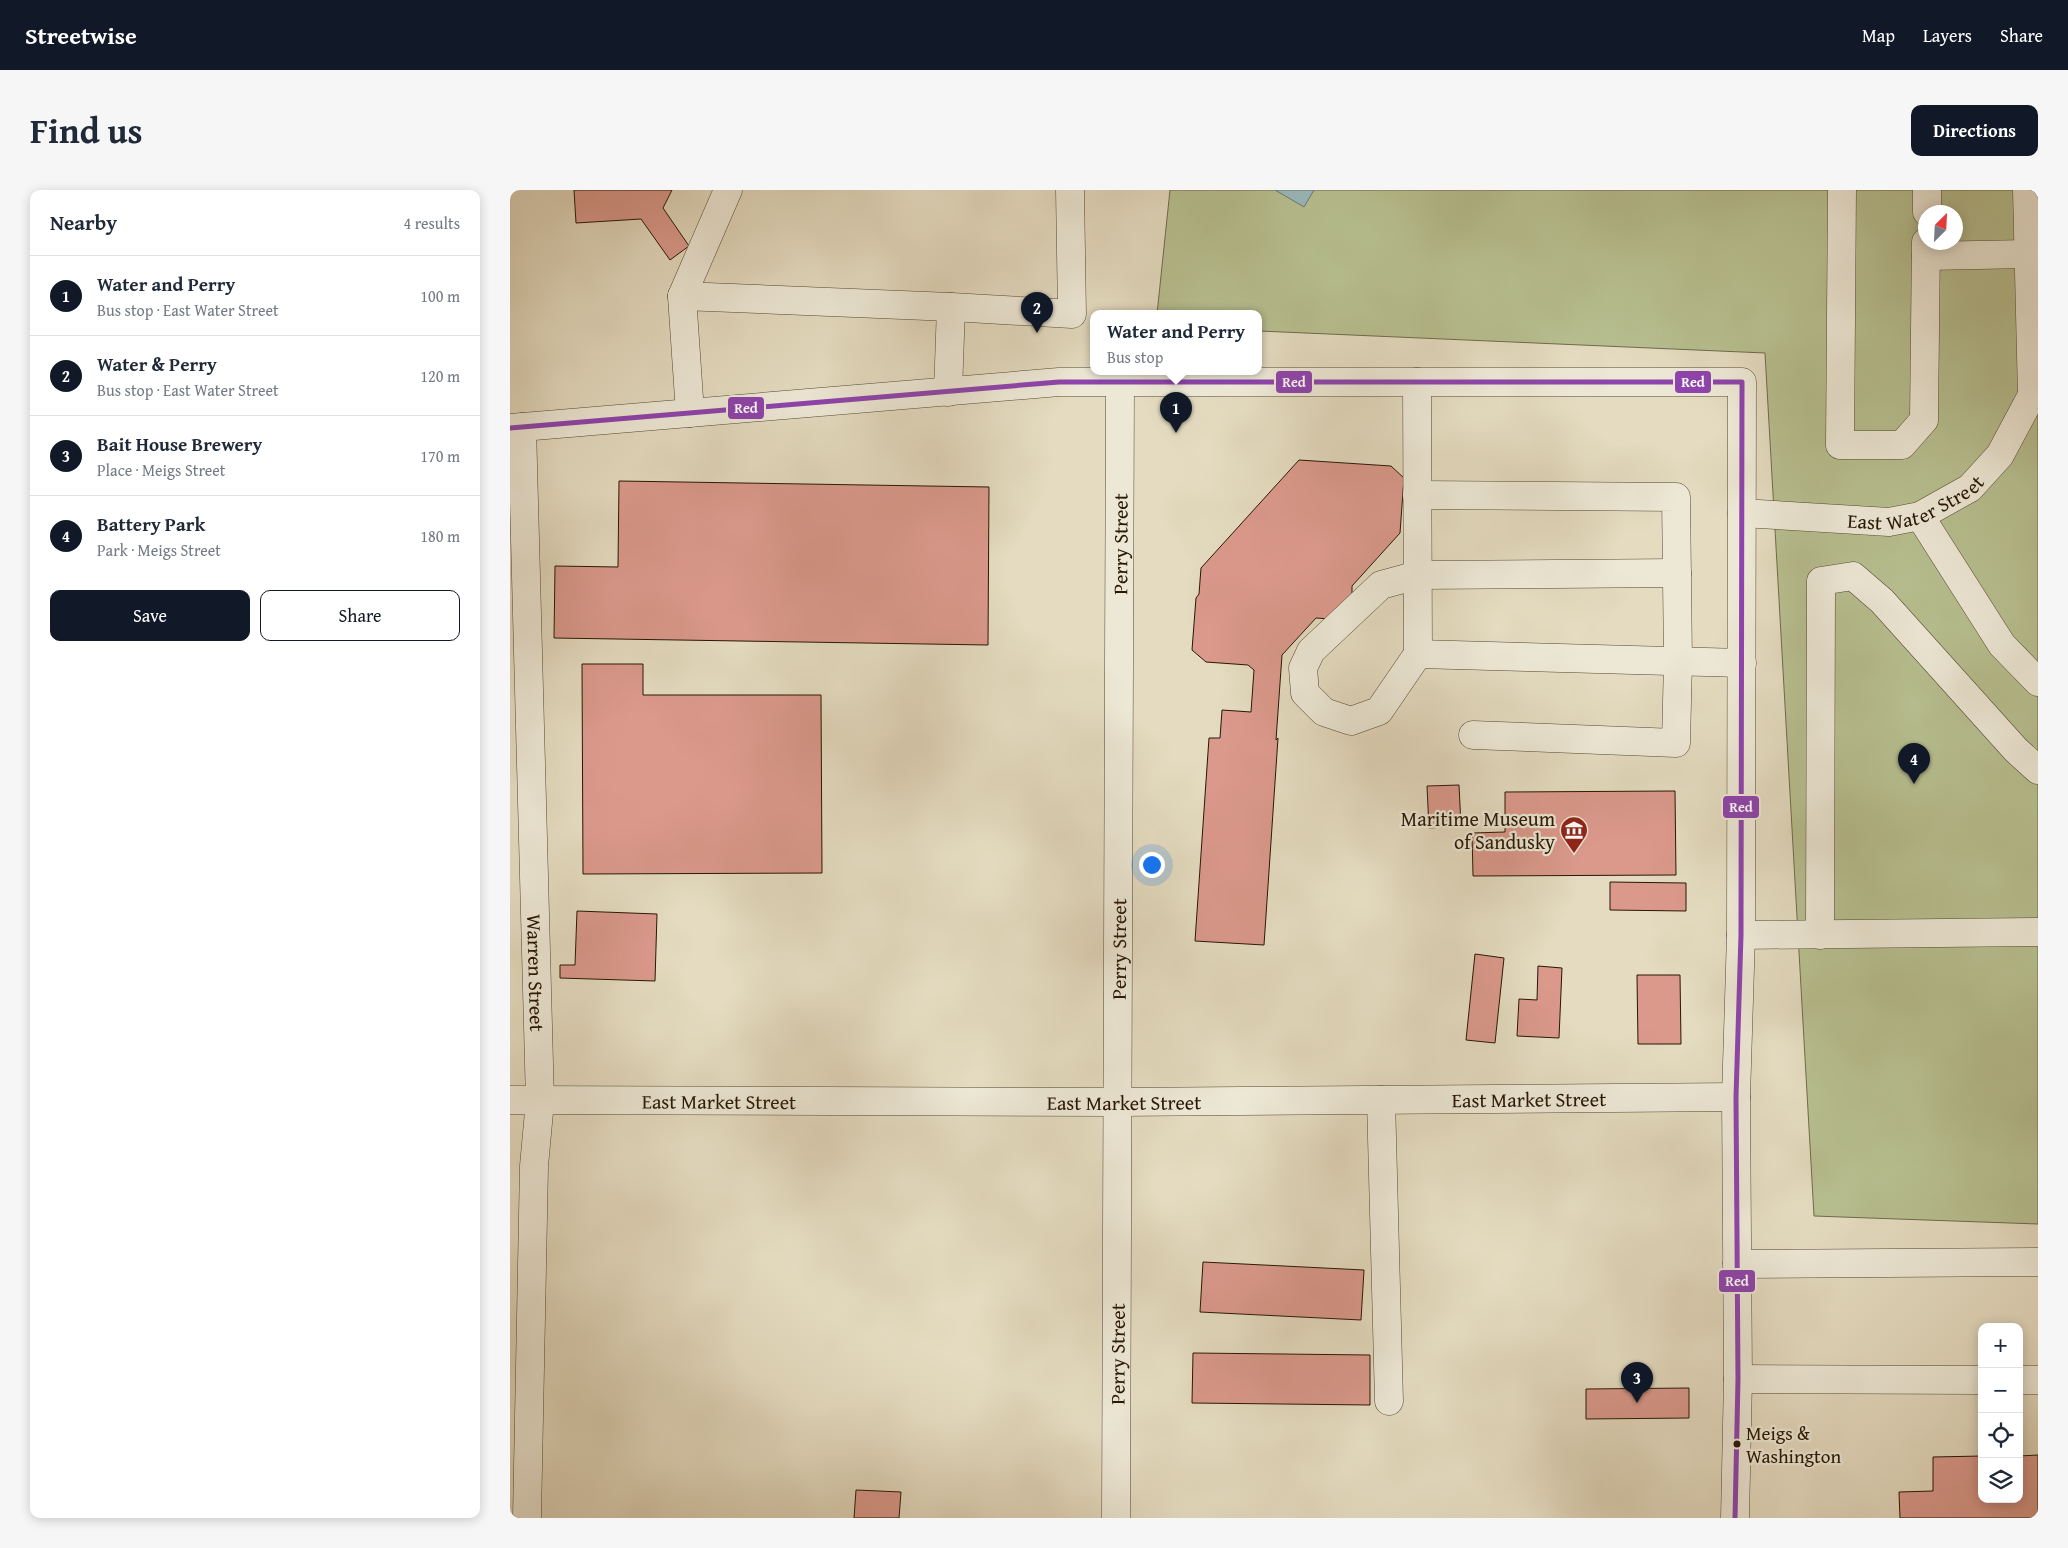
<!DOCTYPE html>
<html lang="en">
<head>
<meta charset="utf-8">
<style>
  :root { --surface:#fff; --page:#f6f6f7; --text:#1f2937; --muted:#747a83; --line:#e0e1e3; --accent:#111827 }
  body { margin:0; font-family:"Gentium Book Plus",serif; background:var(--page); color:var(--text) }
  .controls { position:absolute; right:15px; bottom:15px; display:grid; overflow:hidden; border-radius:10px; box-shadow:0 2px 12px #0003 }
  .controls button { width:45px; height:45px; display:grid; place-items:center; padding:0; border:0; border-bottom:1px solid var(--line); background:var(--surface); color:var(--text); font:25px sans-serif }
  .compass { position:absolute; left:1408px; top:15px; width:45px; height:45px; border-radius:50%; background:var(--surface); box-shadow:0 2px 12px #0003; rotate:24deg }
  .you { position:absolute; left:641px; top:674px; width:18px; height:18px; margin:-12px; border:4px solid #fff; border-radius:50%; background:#1a73e8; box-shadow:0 0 0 8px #1a73e833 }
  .badge { display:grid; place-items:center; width:32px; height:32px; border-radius:50%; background:var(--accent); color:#fff; font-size:16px; font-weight:700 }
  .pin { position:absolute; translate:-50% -41px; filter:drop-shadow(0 1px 2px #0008) }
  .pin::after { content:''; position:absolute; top:26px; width:18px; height:15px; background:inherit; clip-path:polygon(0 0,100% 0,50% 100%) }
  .popup { position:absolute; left:580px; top:120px; width:172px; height:65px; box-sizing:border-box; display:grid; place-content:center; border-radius:10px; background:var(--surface); filter:drop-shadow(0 1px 4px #0005); font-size:16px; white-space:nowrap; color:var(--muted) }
  .popup b { font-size:19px; color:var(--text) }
  .popup::after { content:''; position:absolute; left:50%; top:100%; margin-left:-10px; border:10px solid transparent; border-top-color:var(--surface) }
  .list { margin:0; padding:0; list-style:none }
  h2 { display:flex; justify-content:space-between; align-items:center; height:65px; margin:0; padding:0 20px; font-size:21px }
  h2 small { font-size:16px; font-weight:400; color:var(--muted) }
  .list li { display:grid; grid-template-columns:32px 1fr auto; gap:15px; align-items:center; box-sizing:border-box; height:80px; padding:0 20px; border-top:1px solid var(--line) }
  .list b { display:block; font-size:19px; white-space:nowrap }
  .list p { margin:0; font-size:16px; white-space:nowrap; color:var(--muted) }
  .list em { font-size:16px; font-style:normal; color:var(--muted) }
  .actions { display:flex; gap:10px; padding:15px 20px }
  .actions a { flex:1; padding:11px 0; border:1px solid var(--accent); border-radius:10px; text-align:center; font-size:18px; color:var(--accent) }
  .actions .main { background:var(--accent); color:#fff }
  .icon { flex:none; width:28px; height:28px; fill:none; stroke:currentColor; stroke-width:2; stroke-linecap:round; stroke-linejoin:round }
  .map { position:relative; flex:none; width:1528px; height:1328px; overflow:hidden; border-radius:10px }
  header { display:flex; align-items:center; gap:30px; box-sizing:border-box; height:70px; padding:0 25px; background:var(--accent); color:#fff }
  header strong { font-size:24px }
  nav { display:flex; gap:28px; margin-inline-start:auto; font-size:18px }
  .intro { display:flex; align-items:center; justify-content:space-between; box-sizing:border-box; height:120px; padding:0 30px }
  h1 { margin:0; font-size:35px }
  .button { padding:12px 22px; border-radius:10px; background:var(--accent); color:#fff; font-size:18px; font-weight:700 }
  main { display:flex; gap:30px; padding:0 30px }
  aside { flex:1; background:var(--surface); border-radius:10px; box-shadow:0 2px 12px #0003 }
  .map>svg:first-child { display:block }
  .green { fill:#b7bf90; stroke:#6f6b4a; fill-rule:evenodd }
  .water { fill:#99b9bc; stroke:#6b7872 }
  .building { fill:#db998c; stroke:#271704 }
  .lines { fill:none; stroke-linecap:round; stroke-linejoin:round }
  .minor-casing { stroke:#564833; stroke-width:29 }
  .minor { stroke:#ede8d6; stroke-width:28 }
  .bus-1-casing { stroke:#ede8d6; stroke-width:9 }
  .bus-1 { stroke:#8e44ad; stroke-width:5 }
  .bus-dot { fill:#271704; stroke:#ede8d6; stroke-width:2 }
  .labels { text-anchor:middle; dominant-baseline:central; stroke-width:4.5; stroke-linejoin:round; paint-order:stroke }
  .bus-label { font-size:19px; fill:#271704; stroke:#ede8d6; text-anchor:start }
  .street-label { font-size:20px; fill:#271704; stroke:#ede8d6 }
  .poi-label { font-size:20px; fill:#271704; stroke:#ede8d6; text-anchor:end }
  .line-badge { stroke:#ede8d6; stroke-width:2 }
  .badge-label { font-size:14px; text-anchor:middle; font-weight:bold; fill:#fff }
</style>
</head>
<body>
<header>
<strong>Streetwise</strong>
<nav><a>Map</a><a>Layers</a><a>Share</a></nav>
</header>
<div class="intro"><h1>Find us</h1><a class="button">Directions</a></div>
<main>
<aside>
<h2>Nearby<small>4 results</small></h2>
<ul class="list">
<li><span class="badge">1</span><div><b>Water and Perry</b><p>Bus stop · East Water Street</p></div><em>100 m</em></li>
<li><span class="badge">2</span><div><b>Water &amp; Perry</b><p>Bus stop · East Water Street</p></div><em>120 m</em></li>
<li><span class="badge">3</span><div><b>Bait House Brewery</b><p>Place · Meigs Street</p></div><em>170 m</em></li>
<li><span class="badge">4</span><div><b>Battery Park</b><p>Park · Meigs Street</p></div><em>180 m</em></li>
</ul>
<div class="actions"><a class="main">Save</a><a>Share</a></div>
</aside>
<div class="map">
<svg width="1528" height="1328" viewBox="0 0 1528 1328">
  <rect width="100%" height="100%" fill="#e4dbc0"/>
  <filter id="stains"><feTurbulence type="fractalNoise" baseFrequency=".004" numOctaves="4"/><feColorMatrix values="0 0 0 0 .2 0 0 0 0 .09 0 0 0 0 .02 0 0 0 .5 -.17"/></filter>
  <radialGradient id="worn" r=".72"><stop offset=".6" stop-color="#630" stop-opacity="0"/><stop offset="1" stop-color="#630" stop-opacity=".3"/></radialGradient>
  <!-- green -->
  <path class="green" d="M660 0H1528V1034L1304 1026 1255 163 749 141 748 124H647ZM1416 22H1446V52H1416Z"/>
  <!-- water -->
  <path class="water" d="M765 0H804L794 17Z"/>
  <!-- building -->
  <path class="building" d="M64 0H162L153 18 179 56 160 70 131 29 66 33Z
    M789 270 881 276 894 288 890 343 842 396V405L820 429 806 428 772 465 766 550 768 548 754 755 685 751 699 548H710L712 520 741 522 744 480 738 475 696 472 682 460 686 408 689 404 691 378Z
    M109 291 479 297 478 455 44 448 45 376 108 377Z
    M72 474H133V505H311L312 683 73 684Z
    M949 595 951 636 919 638 917 596Z
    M1165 601 1166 685 963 686 962 643 995 642V602Z
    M1100 692 1176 693V721L1100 720Z
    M67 721 147 724 145 791 50 788V775H65Z
    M965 764 994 768 985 853 956 850Z
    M1028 776 1052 778 1049 848 1007 846 1009 809 1027 810Z
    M1127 785H1170L1171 854H1128Z
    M693 1072 854 1080 851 1130 690 1122Z
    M683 1163 860 1165V1215L682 1213Z
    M1179 1198V1228L1076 1229V1199Z
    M1528 1265V1328H1390L1389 1302 1423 1301V1267L1472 1266V1309H1509V1266Z
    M346 1300 391 1302 389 1328H344Z"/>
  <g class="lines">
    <!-- minor casing -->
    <g class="minor-casing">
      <g id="minor">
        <path d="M1332 0 1330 255H1392L1414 230 1416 52"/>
        <path d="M1517 0 1522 205"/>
        <path d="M1417 22V0"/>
        <path d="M1416 66 1518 64"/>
        <path d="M172 106 441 117 562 124 560 0"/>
        <path d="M907 192 908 464"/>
        <path d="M438 202 441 117"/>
        <path d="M180 223 172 106 218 0"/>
        <path id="s1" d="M12 237 30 911 24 976 17 1328"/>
        <path d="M0 238 549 192H1232L1231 745 1226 907 1228 1189 1225 1328"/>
        <path d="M907 305 1166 307 1168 471 1166 553 963 545"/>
        <path id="s2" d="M1232 323 1379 332 1410 326 1460 298 1490 265 1522 205 1528 204"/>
        <path d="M1410 326 1492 455 1528 492"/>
        <path d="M1167 383 908 385 871 395 801 461 793 478 795 503 814 522 841 531 869 521 908 464 1232 473"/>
        <path d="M1231 745 1528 742"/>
        <path d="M1310 745 1311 391 1343 386 1372 411 1506 560 1528 580"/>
        <path id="s3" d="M0 910 607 912 1226 907"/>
        <path d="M871 910 879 1211"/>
        <path d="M1227 1074 1528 1072"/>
        <path d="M1228 1189 1472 1190"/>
        <path d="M1509 1190H1528"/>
        <path id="s4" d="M606 1328 610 191"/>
      </g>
    </g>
    <!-- minor -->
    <use href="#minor" class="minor"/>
    <!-- bus-1 casing -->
    <g class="bus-1-casing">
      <path id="bus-1" d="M0 238 549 192H1232L1231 745 1226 907 1228 1189 1225 1328"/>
    </g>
    <!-- bus-1 -->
    <use href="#bus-1" class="bus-1"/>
  </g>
  <!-- icons -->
  <defs>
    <g id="museum-pin" transform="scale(1.4375)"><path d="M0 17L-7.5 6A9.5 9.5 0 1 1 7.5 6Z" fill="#8f2418" stroke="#ede8d6"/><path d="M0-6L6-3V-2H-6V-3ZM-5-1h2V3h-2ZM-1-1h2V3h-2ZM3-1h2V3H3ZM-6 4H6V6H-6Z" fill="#fff"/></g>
  </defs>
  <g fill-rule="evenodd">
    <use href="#museum-pin" x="1064" y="640"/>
  </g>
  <!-- markers -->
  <circle class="bus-dot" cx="1227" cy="1254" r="4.5"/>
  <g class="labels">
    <!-- bus labels -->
    <g class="bus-label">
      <text x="1236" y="1243">Meigs &amp;<tspan x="1236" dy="23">Washington</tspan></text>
    </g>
    <!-- street labels -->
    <g class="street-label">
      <text stroke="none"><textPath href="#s2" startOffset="178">East Water Street</textPath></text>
      <text stroke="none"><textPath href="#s4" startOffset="974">Perry Street</textPath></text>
      <text stroke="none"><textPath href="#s4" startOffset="569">Perry Street</textPath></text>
      <text stroke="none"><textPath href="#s1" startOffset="546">Warren Street</textPath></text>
      <text stroke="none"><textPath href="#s3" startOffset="1019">East Market Street</textPath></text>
      <text stroke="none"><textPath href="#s3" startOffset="209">East Market Street</textPath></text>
      <text stroke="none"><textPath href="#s3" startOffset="614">East Market Street</textPath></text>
      <text stroke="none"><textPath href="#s4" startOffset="164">Perry Street</textPath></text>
    </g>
    <!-- poi labels -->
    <g class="poi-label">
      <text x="1045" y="628">Maritime Museum<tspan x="1045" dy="23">of Sandusky</tspan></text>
    </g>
  </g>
  <g class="line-badge">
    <rect x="765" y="180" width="38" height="24" rx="5" fill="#8e44ad"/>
    <rect x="1164" y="180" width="38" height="24" rx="5" fill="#8e44ad"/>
    <rect x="217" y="206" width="38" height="24" rx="5" fill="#8e44ad"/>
    <rect x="1212" y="605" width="38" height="24" rx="5" fill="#8e44ad"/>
    <rect x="1208" y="1079" width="38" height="24" rx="5" fill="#8e44ad"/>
  </g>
  <g class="badge-label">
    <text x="784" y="197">Red</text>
    <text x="1183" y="197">Red</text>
    <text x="236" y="223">Red</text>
    <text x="1231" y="622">Red</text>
    <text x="1227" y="1096">Red</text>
  </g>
  <rect width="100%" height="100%" filter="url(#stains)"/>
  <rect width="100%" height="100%" fill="url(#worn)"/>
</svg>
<div class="controls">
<button>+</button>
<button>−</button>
<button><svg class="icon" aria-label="locate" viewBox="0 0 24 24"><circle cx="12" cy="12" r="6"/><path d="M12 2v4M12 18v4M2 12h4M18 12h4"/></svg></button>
<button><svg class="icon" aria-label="layers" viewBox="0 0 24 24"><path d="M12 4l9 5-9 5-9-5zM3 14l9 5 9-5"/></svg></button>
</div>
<svg class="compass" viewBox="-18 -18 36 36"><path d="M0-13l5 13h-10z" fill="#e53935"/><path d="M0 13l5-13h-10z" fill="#747a83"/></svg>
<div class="you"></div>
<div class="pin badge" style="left:666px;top:243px">1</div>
<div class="popup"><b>Water and Perry</b>Bus stop</div>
<div class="pin badge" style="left:527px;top:143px">2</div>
<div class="pin badge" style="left:1127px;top:1213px">3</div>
<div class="pin badge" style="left:1404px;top:594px">4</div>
</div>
</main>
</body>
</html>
